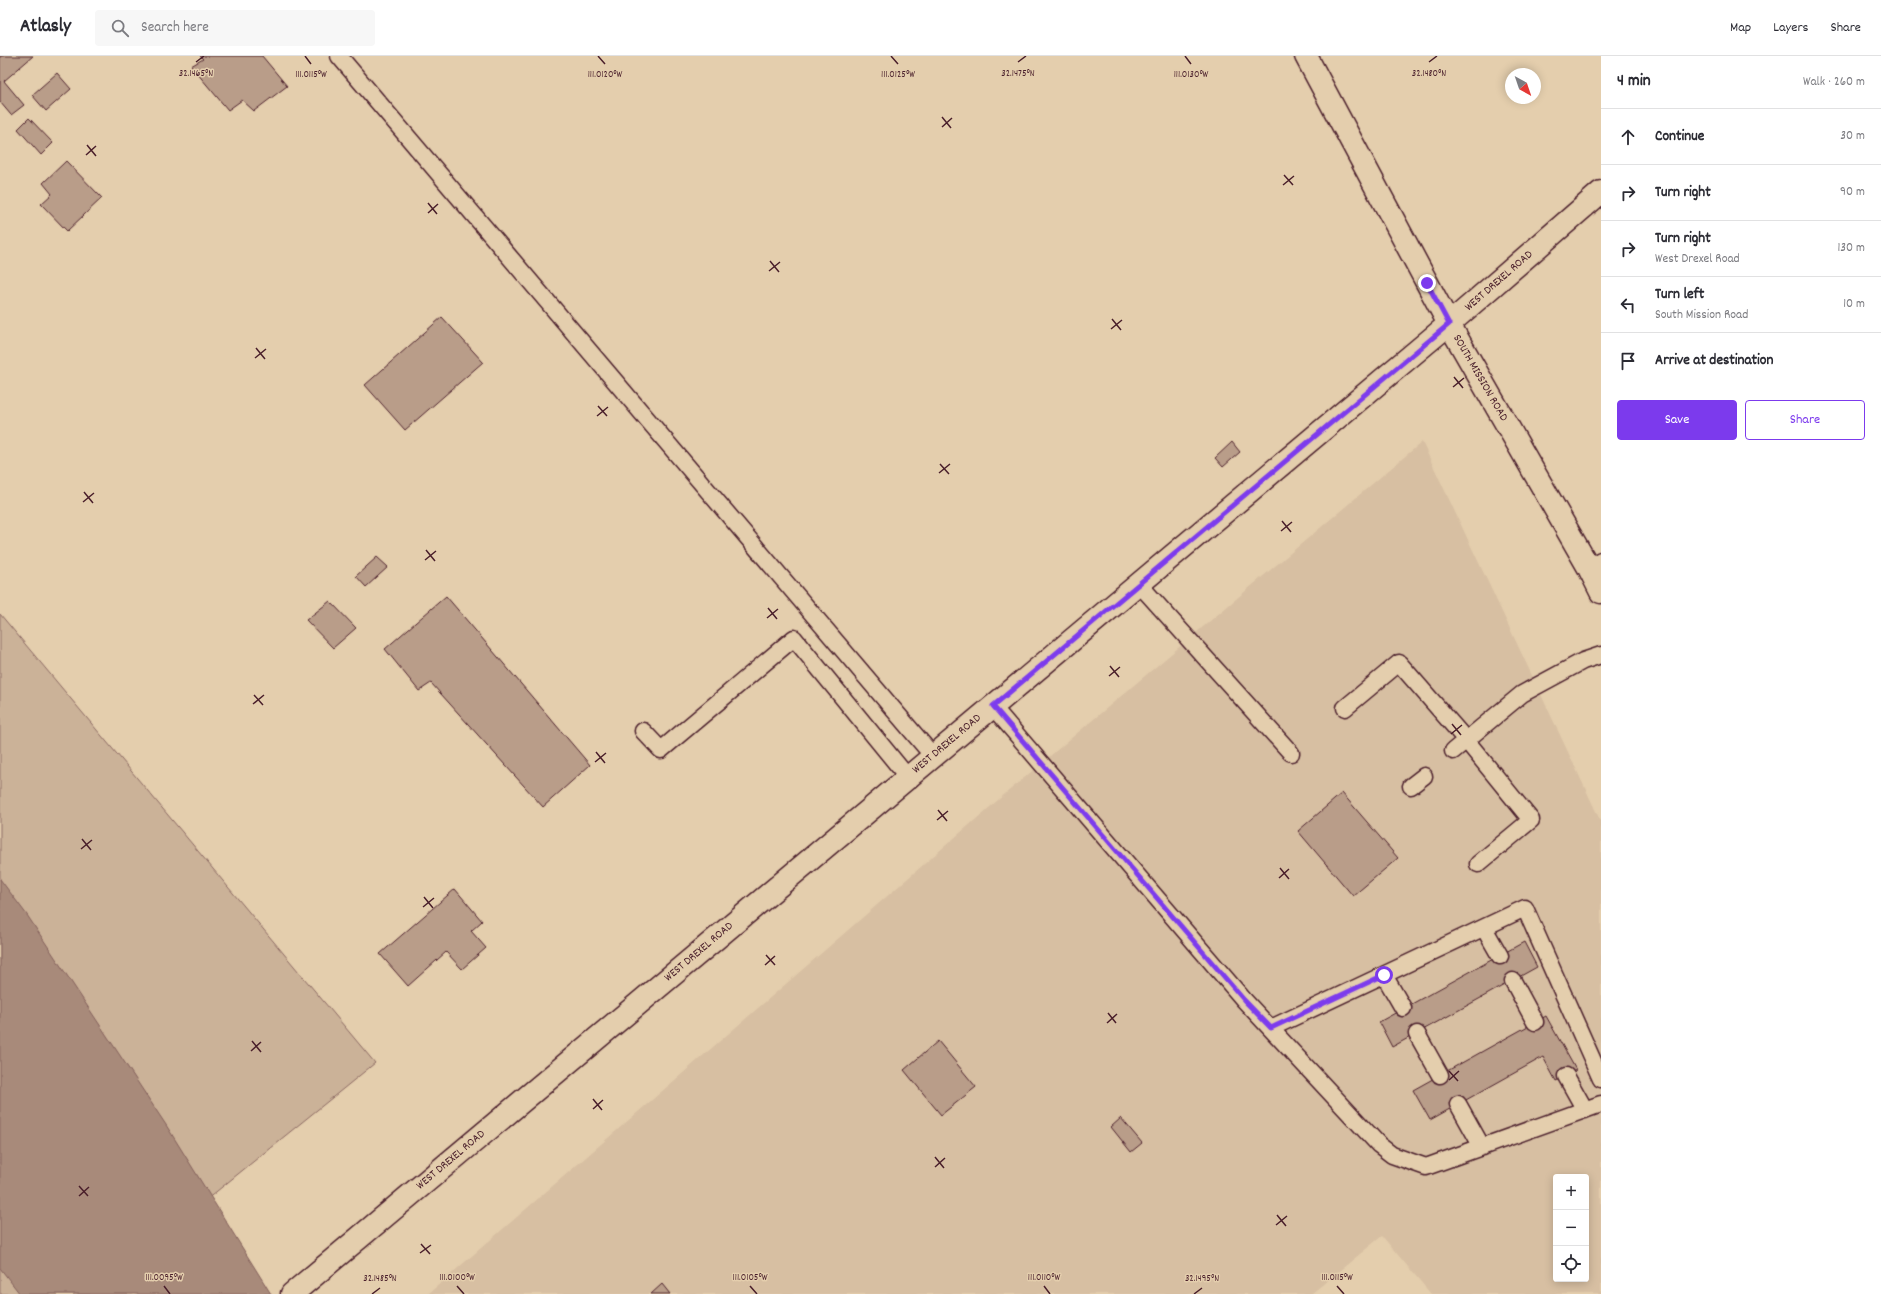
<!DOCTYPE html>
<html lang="en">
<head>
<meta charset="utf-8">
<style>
  :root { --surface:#fff; --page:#f7f7f7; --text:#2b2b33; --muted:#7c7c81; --line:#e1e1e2; --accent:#7c3aed }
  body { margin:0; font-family:Dekko,sans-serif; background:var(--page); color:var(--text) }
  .controls { position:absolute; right:12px; bottom:12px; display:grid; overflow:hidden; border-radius:4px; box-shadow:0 2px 10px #0003 }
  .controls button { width:36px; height:36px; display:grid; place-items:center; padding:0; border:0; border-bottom:1px solid var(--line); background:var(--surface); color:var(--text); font:20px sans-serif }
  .compass { position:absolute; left:1505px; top:12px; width:36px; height:36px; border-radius:50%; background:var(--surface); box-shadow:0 2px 10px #0003; rotate:140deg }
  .stop { position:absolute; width:12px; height:12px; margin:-9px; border:3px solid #7c3aed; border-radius:50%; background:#fff }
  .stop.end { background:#7c3aed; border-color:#fff; box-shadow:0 1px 4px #0008 }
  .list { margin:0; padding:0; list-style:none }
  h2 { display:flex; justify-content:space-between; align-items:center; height:52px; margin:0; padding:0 16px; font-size:17px }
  h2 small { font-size:13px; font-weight:400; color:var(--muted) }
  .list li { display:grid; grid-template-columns:26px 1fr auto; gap:12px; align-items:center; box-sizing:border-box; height:56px; padding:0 16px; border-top:1px solid var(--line) }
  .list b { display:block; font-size:15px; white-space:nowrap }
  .list p { margin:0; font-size:13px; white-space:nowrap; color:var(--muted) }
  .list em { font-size:13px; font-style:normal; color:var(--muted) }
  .actions { display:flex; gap:8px; padding:12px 16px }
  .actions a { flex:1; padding:9px 0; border:1px solid var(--accent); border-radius:4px; text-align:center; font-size:14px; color:var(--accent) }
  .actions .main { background:var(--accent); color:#fff }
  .icon { flex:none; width:22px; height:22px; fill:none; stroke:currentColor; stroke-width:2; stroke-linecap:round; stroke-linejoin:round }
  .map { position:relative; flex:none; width:1601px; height:1238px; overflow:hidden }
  header { display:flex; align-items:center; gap:24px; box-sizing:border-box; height:56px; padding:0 20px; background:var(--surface); border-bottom:1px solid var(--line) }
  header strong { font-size:19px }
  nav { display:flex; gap:22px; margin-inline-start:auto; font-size:14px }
  .search { width:280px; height:36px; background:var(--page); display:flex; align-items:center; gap:10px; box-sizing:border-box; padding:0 14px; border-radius:4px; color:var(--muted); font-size:15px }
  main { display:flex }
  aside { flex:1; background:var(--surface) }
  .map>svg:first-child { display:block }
  .built { fill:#d7bfa2; fill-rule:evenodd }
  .green { fill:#cbb298; stroke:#8a6862 }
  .water { fill:#a88a7a; stroke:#825f5a }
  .building { fill:#b99d89; stroke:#4a1f2b }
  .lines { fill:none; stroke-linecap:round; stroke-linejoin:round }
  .lane-casing { stroke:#4a1f2b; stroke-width:19 }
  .secondary-casing { stroke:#4a1f2b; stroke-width:25 }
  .lane { stroke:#e4cead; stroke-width:16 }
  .secondary { stroke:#e4cead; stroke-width:22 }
  .route { stroke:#7c3aed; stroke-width:5 }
  .ticks { fill:none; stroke:#4a1f2b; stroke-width:1.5 }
  .labels { text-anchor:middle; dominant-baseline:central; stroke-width:3; stroke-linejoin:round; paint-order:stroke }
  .street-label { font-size:12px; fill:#4a1f2b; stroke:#e4cead }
  .ticks-label { font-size:10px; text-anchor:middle; fill:#4a1f2b; stroke:#e4cead; stroke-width:3; stroke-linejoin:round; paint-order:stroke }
</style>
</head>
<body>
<header>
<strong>Atlasly</strong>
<div class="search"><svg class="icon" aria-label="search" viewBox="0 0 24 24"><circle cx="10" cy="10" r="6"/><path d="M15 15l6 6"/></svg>Search here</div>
<nav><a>Map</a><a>Layers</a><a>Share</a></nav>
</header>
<main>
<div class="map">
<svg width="1601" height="1238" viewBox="0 0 1601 1238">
  <rect width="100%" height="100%" fill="#e4cead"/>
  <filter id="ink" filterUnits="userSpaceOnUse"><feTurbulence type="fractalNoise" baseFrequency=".025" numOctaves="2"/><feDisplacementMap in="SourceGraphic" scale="8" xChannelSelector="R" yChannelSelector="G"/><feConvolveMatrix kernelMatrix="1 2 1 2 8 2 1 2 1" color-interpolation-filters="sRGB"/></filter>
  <g filter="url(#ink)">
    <!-- built -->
    <path class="built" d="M1422 386 1601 766V1238H1431L1382 1180 1311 1238H428L1005 738ZM1556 1121H1586V1223H1556Z"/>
    <!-- green -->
    <path class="green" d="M0 558 375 1007 90 1238H0Z"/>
    <!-- water -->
    <path class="water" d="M0 823 27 859 166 1069 271 1238H20L0 1212Z"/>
    <!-- building -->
    <path class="building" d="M0 0H33L4 25 24 49 11 59 0 46Z
      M200 0H262L287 30 254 55 242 44 228 54 191 10 203 3Z
      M57 17 71 33 46 55 32 39Z
      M29 62 53 87 41 99 18 73Z
      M66 105 102 142 67 175 41 148 52 138 43 127Z
      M442 261 483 306 405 374 365 329Z
      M1232 386 1240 396 1223 411 1215 402Z
      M377 501 388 511 366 531 356 520Z
      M446 540 590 709 543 751 431 627 419 635 385 593Z
      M330 545 356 572 333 592 306 564Z
      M1342 737 1398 802 1353 840 1298 775Z
      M455 833 482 865 471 875 486 892 462 913 446 896 408 930 380 898Z
      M1524 886 1537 911 1392 991 1379 966Z
      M1546 960 1576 1014 1556 1025 1543 1001 1430 1064 1413 1034Z
      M938 985 976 1031 941 1059 904 1014Z
      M1121 1062 1142 1087 1131 1096 1111 1071Z
      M662 1228 670 1238H651Z"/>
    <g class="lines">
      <!-- lane casing -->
      <g class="lane-casing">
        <path id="lane" d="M339 0 933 700
          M1589 512 1601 504
          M1139 528 1291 697
          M993 651 1244 944 1379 1089 1392 1099 1426 1111 1601 1048
          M1345 652 1399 607 1466 684 1531 764 1478 808
          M643 675 661 694 794 582 910 724
          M1453 695 1522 638 1583 605 1601 599
          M1411 730 1424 720
          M1484 872 1500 900
          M1384 919 1403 952
          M1513 925 1535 966
          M1271 972 1525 852 1601 1023
          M1417 978 1440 1019
          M1566 1020 1585 1054
          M1458 1048 1482 1091"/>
      </g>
      <!-- secondary casing -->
      <g class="secondary-casing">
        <path id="secondary" d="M1306 0 1449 268 1589 512 1601 536
          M292 1238 1449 268 1601 136"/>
      </g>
      <!-- lane -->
      <use href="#lane" class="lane"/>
      <!-- secondary -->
      <use href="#secondary" class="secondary"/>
    </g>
  </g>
  <g class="lines" filter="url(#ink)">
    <!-- route -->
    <path class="route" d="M1384 919 1271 972 1244 944 993 650 1449 268 1427 227"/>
  </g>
  <!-- ticks -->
  <path class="ticks" d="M305 0 311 8M598 0 605 8M891 0 898 8M1185 0 1191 8M196 6 204 0M1018 6 1026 0M1429 6 1437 0M942 61 951 72M942 71 952 62M87 89 96 100M86 99 96 90M1284 119 1293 129M1283 129 1294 120M428 147 437 158M428 157 438 148M770 205 779 216M769 215 780 206M1112 263 1121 274M1111 273 1122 264M256 292 265 303M255 302 266 293M1454 321 1463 332M1453 331 1464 322M598 350 607 360M597 360 608 351M940 408 949 418M939 417 950 408M84 436 93 447M83 446 94 437M1282 465 1291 476M1281 475 1292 466M426 494 435 505M425 504 436 495M768 552 777 563M767 562 778 553M1110 610 1119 621M1109 620 1120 611M254 639 263 649M253 648 264 639M1452 668 1461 679M1451 678 1462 669M596 696 605 707M595 706 606 697M938 754 947 765M937 764 948 755M82 783 91 794M81 793 92 784M1280 812 1289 823M1279 822 1289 813M424 841 433 852M423 851 434 842M766 899 775 909M765 909 775 900M1108 957 1116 967M1107 967 1117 958M252 985 261 996M251 995 261 986M1449 1015 1458 1025M1449 1024 1459 1015M593 1043 602 1054M593 1053 603 1044M935 1101 944 1112M935 1111 945 1102M79 1130 88 1140M79 1140 89 1131M1277 1159 1286 1170M1276 1169 1287 1160M421 1188 430 1198M420 1197 431 1189M164 1230 170 1238M457 1230 464 1238M750 1230 757 1238M1044 1230 1050 1238M1337 1230 1344 1238M372 1238 380 1232M1194 1238 1202 1232"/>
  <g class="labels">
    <!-- street labels -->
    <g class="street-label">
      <text transform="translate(1499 225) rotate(-41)">WEST DREXEL ROAD</text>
      <text transform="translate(1480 322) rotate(60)">SOUTH MISSION ROAD</text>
      <text transform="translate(947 688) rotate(-40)">WEST DREXEL ROAD</text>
      <text transform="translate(699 896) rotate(-40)">WEST DREXEL ROAD</text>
      <text transform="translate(451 1104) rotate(-40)">WEST DREXEL ROAD</text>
    </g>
  </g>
  <g class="ticks-label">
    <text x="1429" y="20">32.1480°N</text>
    <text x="196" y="20">32.1465°N</text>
    <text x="1018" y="20">32.1475°N</text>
    <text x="898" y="21">111.0125°W</text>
    <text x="311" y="21">111.0115°W</text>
    <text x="605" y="21">111.0120°W</text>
    <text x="1191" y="21">111.0130°W</text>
    <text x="164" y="1224">111.0095°W</text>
    <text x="457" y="1224">111.0100°W</text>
    <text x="750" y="1224">111.0105°W</text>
    <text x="1044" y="1224">111.0110°W</text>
    <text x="1337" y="1224">111.0115°W</text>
    <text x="380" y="1225">32.1485°N</text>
    <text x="1202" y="1225">32.1495°N</text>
  </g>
</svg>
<div class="controls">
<button>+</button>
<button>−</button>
<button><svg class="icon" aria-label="locate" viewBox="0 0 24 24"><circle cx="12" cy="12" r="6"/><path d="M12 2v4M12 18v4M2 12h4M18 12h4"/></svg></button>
</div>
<svg class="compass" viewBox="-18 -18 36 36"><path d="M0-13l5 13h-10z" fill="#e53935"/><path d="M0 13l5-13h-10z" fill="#7c7c81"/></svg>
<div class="stop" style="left:1384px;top:919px"></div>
<div class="stop end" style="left:1427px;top:227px"></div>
</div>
<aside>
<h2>4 min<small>Walk · 260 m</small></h2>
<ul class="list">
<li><svg class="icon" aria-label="ahead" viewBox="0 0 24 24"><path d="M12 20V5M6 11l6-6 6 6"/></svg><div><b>Continue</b></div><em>30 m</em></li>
<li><svg class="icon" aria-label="right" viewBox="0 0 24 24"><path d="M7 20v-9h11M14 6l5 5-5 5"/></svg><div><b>Turn right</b></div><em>90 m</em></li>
<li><svg class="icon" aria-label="right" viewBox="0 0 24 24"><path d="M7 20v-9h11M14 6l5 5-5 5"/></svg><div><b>Turn right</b><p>West Drexel Road</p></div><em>130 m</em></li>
<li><svg class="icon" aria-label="left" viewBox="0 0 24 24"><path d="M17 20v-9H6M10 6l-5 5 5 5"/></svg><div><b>Turn left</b><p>South Mission Road</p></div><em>10 m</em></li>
<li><svg class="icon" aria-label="arrive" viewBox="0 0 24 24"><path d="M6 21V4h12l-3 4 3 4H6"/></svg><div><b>Arrive at destination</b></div></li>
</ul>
<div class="actions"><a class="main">Save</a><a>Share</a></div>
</aside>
</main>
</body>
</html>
